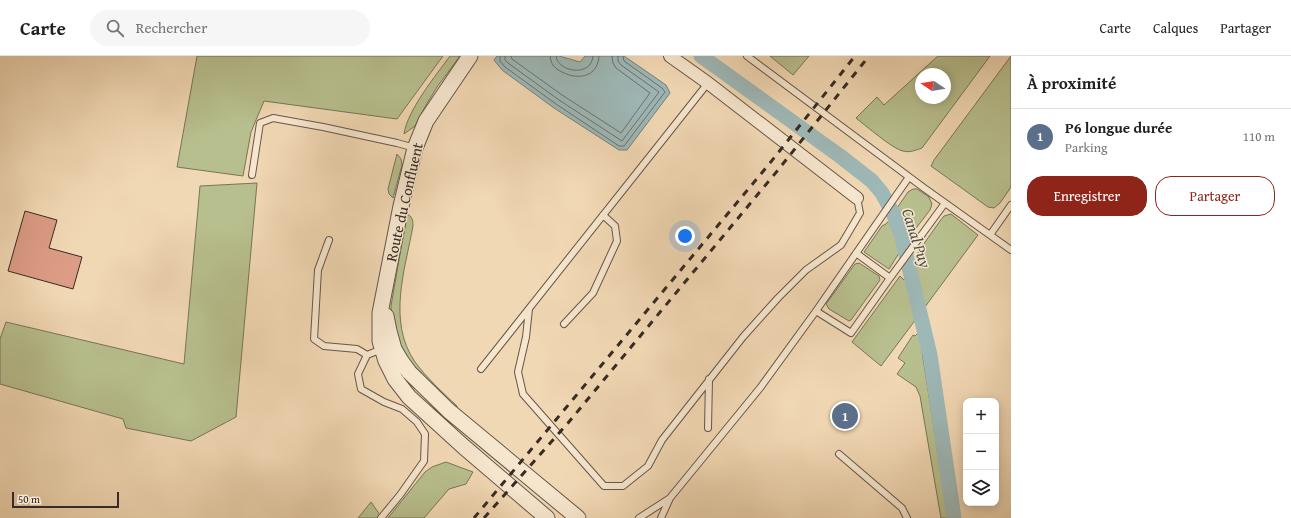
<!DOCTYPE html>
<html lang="fr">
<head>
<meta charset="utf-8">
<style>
  :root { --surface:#fff; --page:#f6f6f6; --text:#202124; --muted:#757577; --line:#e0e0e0; --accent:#8f2418 }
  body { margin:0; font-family:"Gentium Book Plus",serif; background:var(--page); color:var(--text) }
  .controls { position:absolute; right:12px; bottom:12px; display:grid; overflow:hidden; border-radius:8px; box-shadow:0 2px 10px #0003 }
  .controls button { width:36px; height:36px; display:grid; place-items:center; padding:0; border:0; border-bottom:1px solid var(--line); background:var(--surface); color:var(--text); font:20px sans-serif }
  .compass { position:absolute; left:915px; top:12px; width:36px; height:36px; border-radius:50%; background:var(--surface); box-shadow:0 2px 10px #0003; rotate:282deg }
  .scale { position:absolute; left:12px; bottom:10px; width:107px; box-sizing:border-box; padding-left:4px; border:2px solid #372b25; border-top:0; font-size:11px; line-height:14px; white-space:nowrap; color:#372b25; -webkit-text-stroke:3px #f6e6ce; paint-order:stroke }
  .you { position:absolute; left:685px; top:180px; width:14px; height:14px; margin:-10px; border:3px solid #fff; border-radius:50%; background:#1a73e8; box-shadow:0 0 0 6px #1a73e833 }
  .badge { display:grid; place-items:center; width:26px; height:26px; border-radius:50%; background:var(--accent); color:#fff; font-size:13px; font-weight:700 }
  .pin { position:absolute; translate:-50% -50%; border:2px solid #fff; box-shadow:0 1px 4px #0006 }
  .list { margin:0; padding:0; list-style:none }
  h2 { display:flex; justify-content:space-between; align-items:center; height:52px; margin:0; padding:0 16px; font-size:17px }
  h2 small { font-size:13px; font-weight:400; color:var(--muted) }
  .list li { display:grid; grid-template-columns:26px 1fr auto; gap:12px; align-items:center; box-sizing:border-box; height:56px; padding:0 16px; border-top:1px solid var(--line) }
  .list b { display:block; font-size:15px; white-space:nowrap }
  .list p { margin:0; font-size:13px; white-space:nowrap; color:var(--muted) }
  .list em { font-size:13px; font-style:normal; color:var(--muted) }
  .actions { display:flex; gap:8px; padding:12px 16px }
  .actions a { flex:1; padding:9px 0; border:1px solid var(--accent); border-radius:16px; text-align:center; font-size:14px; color:var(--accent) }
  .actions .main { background:var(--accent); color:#fff }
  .icon { flex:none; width:22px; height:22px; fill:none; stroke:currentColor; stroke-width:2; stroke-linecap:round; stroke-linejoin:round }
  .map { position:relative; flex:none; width:1011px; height:462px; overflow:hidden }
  header { display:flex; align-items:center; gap:24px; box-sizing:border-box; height:56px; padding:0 20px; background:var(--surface); border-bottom:1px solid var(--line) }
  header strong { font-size:19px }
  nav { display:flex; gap:22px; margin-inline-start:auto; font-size:14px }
  .search { width:280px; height:36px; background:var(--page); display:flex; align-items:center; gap:10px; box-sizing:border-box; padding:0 14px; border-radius:22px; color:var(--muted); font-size:15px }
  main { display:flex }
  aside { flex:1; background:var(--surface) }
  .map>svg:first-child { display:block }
  .green { fill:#b8bf8e; stroke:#78755a; fill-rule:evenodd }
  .water { fill:#9eb8b7; stroke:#75807d }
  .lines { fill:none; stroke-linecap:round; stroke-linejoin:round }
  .shore { stroke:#6a726e; stroke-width:1 }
  .canal { stroke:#9eb8b7; stroke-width:15 }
  .building { fill:#dc9c85; stroke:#372b25 }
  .service-casing { stroke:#665649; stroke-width:8 }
  .minor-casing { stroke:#665649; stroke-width:14 }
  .tertiary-casing { stroke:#665649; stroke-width:17 }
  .service { stroke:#f6e6ce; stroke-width:6 }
  .minor { stroke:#f6e6ce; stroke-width:12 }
  .tertiary { stroke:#f6e6ce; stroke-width:15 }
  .rail { stroke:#372b25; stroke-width:3; stroke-dasharray:7 7; stroke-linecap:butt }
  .labels { text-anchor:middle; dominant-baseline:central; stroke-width:3; stroke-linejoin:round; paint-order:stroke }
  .street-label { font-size:15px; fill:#372b25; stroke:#f6e6ce }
  .water-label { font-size:16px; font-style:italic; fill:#514e4a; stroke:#f6e6ce }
</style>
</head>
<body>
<header>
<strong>Carte</strong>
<div class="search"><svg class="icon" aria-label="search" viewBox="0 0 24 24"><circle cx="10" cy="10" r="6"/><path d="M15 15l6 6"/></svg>Rechercher</div>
<nav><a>Carte</a><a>Calques</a><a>Partager</a></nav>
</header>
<main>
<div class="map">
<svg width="1011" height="462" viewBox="0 0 1011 462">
  <rect width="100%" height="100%" fill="#f1d8b4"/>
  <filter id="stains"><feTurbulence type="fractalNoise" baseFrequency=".005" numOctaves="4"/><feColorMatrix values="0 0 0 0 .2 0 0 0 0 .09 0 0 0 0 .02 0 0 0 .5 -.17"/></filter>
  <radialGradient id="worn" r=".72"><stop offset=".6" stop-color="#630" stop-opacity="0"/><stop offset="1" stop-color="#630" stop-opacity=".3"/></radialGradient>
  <!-- green -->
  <path class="green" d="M197 0H443L397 63 264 45 251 76 243 120 177 111Z
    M450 0H460L437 31 426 49 415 70 404 78C407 55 436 19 450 0Z
    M770 0H809L793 19Z
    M938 0H990L922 92C916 94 910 97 903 95 893 93 866 70 856 62L877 41 884 49ZM921 18H945V42H921Z
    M1011 0V131L1000 147 994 152 988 151 931 110 934 104Z
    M397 98 401 103 402 109 393 142 389 138 388 133Z
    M257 127 236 361 191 385 126 372 123 363 0 328V283L6 266 184 308 200 130Z
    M913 133H917L929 141 932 148 930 154 907 184 897 152 908 136Z
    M407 158C412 160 413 164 413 170 405 214 387 265 415 306 427 322 442 336 457 350L456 358 420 323 396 287 392 269 391 250Z
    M951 158 978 179 922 255 913 213 920 201 918 196 940 165 944 160Z
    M892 161 901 194 889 213 864 196 882 170 886 168Z
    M859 207 879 220 880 224 851 264 849 265 829 253 826 248 855 208Z
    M909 216 919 259 881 310 852 286 900 220 904 224Z
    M919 276 948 462H941L920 340 916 331 897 318 905 307 898 302 913 279 915 280Z
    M446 406 473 416 466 428 449 433 424 462H388L425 416 432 411Z
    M371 446 380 459 377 462H358Z"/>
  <!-- water -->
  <path class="water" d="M497 0H559L580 6 585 0H624L666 29 670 37 627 94H619L554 52 502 14 494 4Z"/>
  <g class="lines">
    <!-- shore -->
    <path class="shore" d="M500 0V5L505 11 556 48 619 90H624L665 36 662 32 624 5 623 0
      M505 0V4L508 7 559 44 622 85 659 36 621 9 618 5V0
      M511 0 512 3 562 39 621 77 650 37 616 12 613 7 612 0
      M550 0C551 12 559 15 569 19 584 23 598 18 599 0
      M556 0C557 16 592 22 593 0"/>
    <!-- canal -->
    <path class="canal" d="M701 0 840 100 872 125 882 137 894 159 902 182 930 299 954 462"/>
  </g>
  <!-- building -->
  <path class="building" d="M25 155 57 164 49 192 82 201 73 233 8 215Z"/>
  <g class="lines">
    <!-- service casing -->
    <g class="service-casing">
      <path id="service" d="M747 0 924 132 990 179 1011 149
        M252 119 260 67 273 62 323 71 397 87 415 92
        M990 179 1011 194
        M329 184 318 214 314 283 324 290 357 293 367 299
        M856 197 890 222
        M529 253 526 281 518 316 523 338 604 430H623L648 410 662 384 743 281 778 242 806 214 841 189 860 157 857 142
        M816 255 851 277 890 222 945 147
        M564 268 593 237 617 185 615 170 603 159
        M481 313 708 27
        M708 372 709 323
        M839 398 902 452 907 462
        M381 462 400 439 424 405 425 378 417 366 402 353 384 346 361 333 358 318 367 299 382 293
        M639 462 670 442
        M661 462 670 442 760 332 816 255 909 121"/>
    </g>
    <!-- minor casing -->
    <g class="minor-casing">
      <path id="minor" d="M670 0 708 27 857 142"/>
    </g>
    <!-- tertiary casing -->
    <g class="tertiary-casing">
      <path id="tertiary" d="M470 0 426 65 415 92 401 150 380 257V285L386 305 395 323 409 341 464 391 547 462
        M386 260 389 275 394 293 401 305 409 316 449 355 578 462"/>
    </g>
    <!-- service -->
    <use href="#service" class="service"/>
    <!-- minor -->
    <use href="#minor" class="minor"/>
    <!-- tertiary -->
    <use href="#tertiary" class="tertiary"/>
    <!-- rail -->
    <path class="rail" d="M474 462 770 107 855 0
      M484 462 568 367 778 114 869 0"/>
  </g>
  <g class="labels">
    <!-- street labels -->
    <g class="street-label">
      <text transform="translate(404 146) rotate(-77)">Route du Confluent</text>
    </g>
    <!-- water labels -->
    <g class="water-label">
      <text transform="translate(917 182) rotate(72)">Canal Puy</text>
    </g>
  </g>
  <rect width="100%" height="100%" filter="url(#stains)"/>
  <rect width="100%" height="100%" fill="url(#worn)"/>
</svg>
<div class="controls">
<button>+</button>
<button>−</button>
<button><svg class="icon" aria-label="layers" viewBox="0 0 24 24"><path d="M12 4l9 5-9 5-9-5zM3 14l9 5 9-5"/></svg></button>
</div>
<svg class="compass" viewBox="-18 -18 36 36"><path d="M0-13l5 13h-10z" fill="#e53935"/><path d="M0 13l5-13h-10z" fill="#757577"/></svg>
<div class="scale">50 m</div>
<div class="you"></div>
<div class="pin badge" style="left:845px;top:360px;background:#5c6f8a">1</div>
</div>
<aside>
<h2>À proximité<small></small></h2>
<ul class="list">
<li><span class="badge" style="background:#5c6f8a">1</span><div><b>P6 longue durée</b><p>Parking</p></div><em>110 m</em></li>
</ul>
<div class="actions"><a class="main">Enregistrer</a><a>Partager</a></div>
</aside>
</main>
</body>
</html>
